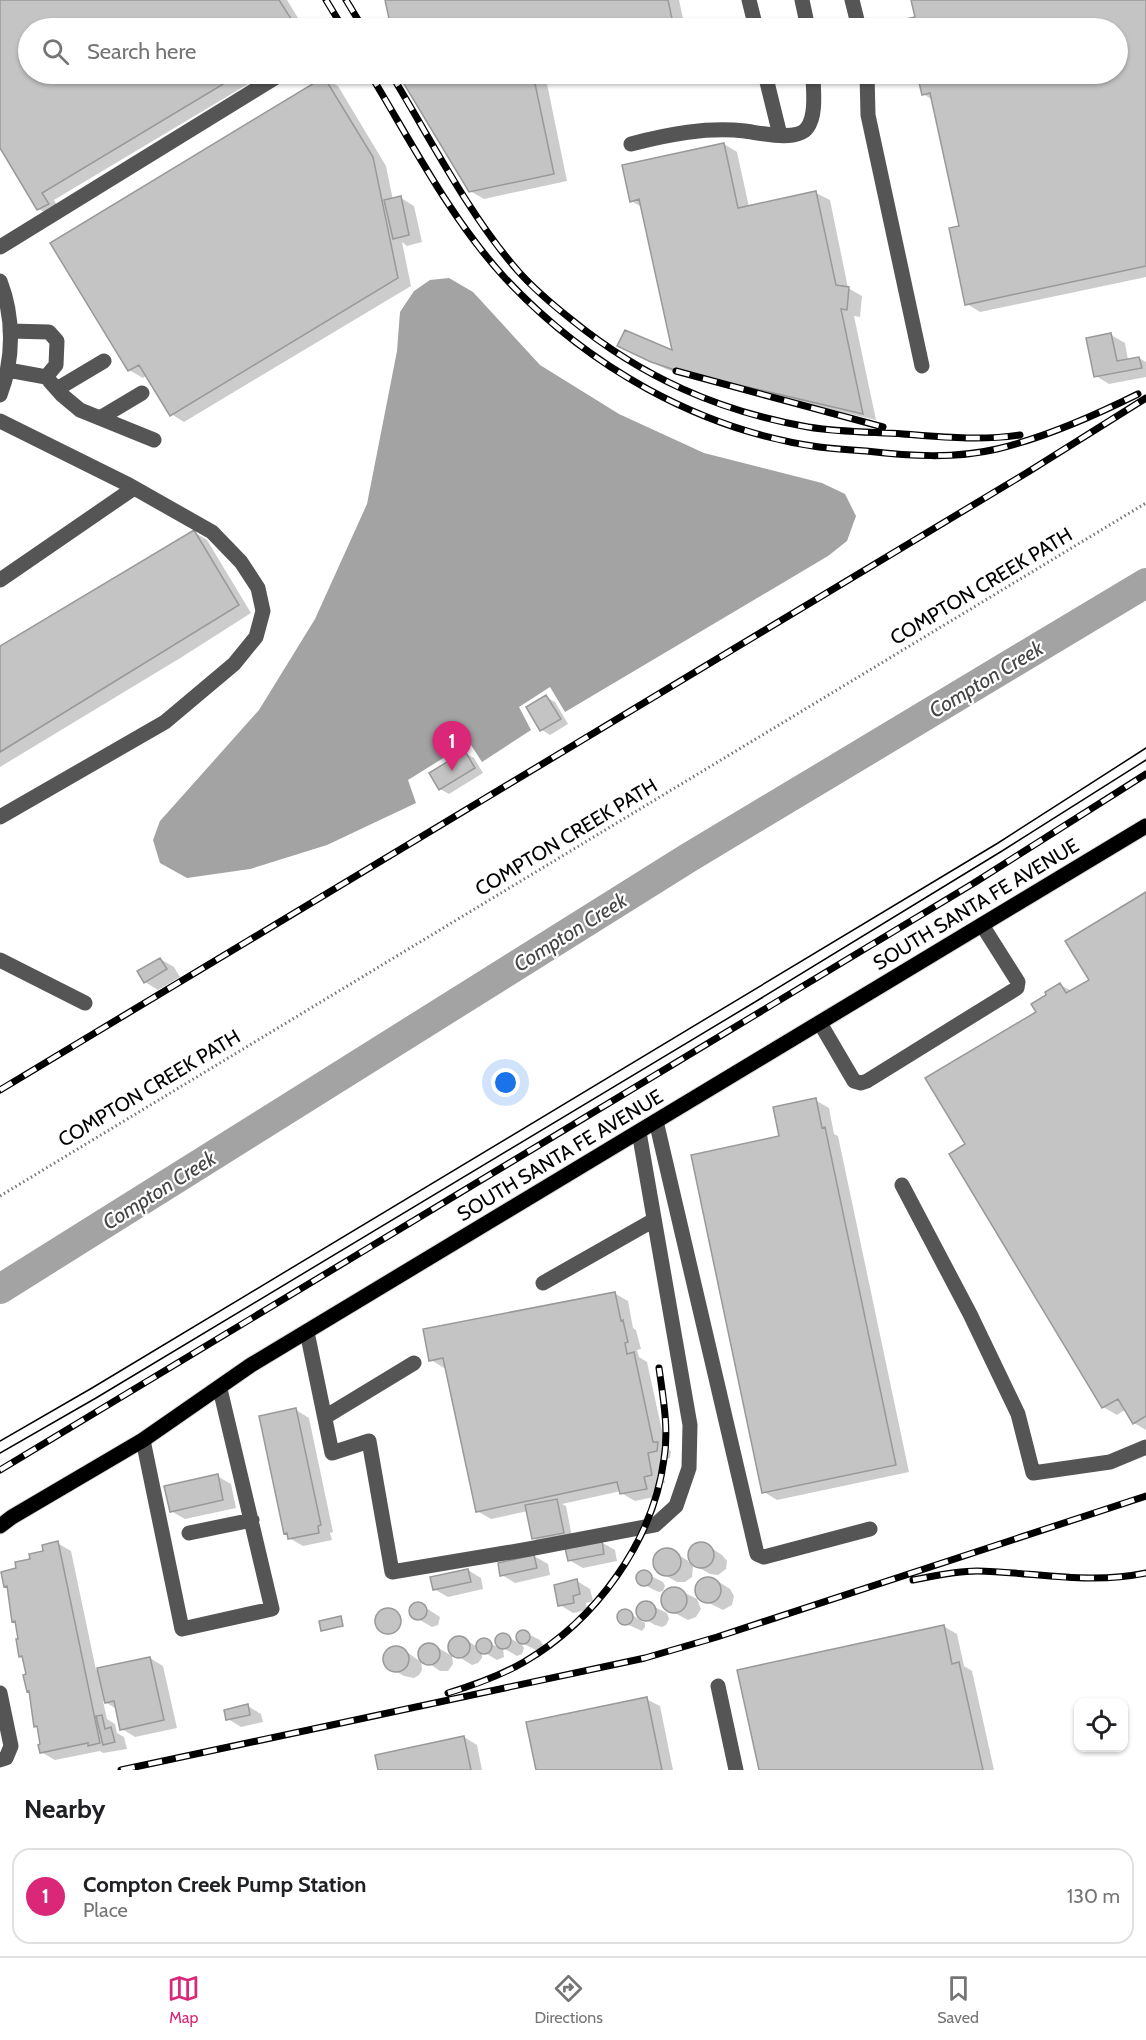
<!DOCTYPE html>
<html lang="en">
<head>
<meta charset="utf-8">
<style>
  :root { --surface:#fff; --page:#f2f2f2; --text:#202124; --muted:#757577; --line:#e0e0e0; --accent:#db2777 }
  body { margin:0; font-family:Cabin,sans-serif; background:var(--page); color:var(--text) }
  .controls { position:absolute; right:18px; bottom:18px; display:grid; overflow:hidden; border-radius:12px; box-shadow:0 2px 4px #0004 }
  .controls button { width:54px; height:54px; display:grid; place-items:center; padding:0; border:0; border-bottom:2px solid var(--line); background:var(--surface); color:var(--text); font:30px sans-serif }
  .you { position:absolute; left:506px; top:1083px; width:21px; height:21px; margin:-15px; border:4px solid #fff; border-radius:50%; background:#1a73e8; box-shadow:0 0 0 9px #1a73e833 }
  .badge { display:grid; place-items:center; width:39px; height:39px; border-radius:50%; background:var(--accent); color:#fff; font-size:20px; font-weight:700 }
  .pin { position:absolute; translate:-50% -50px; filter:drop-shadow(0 2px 3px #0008) }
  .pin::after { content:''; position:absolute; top:32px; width:21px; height:18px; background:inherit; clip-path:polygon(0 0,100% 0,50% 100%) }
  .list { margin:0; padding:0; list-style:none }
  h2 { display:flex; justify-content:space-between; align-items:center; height:78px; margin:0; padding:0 24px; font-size:26px }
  h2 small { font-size:20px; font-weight:400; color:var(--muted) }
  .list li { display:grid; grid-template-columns:39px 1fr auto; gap:18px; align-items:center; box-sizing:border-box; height:96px; margin:0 12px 12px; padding:0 12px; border:2px solid var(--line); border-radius:18px }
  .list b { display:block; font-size:22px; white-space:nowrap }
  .list p { margin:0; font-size:20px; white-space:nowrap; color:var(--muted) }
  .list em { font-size:20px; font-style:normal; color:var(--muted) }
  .icon { flex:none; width:33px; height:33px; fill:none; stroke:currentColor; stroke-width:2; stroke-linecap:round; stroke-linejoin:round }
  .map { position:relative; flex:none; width:1146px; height:1770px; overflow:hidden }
  .search { position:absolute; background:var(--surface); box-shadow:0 2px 4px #0004; left:18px; right:18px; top:18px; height:66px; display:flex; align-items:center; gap:15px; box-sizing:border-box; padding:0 21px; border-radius:33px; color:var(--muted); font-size:22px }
  .sheet { height:186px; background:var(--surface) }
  nav { display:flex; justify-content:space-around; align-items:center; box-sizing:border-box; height:84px; border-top:2px solid var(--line); background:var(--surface); font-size:16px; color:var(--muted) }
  nav a { display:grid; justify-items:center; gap:3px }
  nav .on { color:var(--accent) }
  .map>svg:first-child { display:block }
  .water { fill:#a3a3a3 }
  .shadow { fill:#0003 }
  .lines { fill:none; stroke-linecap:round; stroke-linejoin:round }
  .river { stroke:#a3a3a3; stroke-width:30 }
  .building { fill:#c4c4c4; stroke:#999; stroke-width:1.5 }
  .major-casing { stroke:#dbdbdb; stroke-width:17 }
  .path { stroke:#777; stroke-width:3; stroke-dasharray:1.5 3; stroke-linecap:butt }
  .minor { stroke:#555; stroke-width:15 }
  .major { stroke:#000; stroke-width:15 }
  .tram { stroke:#000; stroke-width:1.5 }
  .rail-casing { stroke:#000; stroke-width:7 }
  .rail { stroke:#fff; stroke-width:4.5; stroke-dasharray:14; stroke-linecap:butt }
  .labels { text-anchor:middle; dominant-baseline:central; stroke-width:4.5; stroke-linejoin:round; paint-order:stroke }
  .street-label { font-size:20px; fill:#000; stroke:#fff }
  .water-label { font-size:21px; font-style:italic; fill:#444; stroke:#fff }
</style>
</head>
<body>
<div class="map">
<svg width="1146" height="1770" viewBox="0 0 1146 1770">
  <rect width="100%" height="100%" fill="#fff"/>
  <!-- water -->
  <path class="water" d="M449 278 473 292 540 365 619 414 704 453 822 483 845 494 856 516 847 541 828 556 565 712 550 687 519 707 531 730 482 762 469 742 408 780 416 803 327 845 250 869 187 878 160 863 153 840 160 821 259 710 315 619 367 504 397 351 400 312 414 291 430 280Z"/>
  <!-- shadow -->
  <path class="shadow" d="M0 0H287L304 28H28V74H265L54 200 61 212 52 217 39 209 0 145Z
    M386 0H679L685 28H392Z
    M913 0H1146V277L980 312 967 304 961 227 933 100 923 94 918 74H1118V28H909L907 20 917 18Z
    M399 74H545L567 181 484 199 470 191Z
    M628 74H673L640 80Z
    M324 79 338 86 386 166 393 200 401 198 414 206 422 242 407 246 402 242 411 286 184 422 171 414 147 375 143 378 129 370Z
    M724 144 737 152 749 207 816 193 830 200 848 288 862 296 860 317 854 316 876 420 690 377 666 369 633 353H674L642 207 631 201Z
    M1111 335 1125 343 1128 360 1139 358 1146 362V377L1109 384 1096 376Z
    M194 532 207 540 251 613 182 657 0 767V648Z
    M546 697 555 702 568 724 550 735 542 730Z
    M465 753 474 758 483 773 449 794 440 789Z
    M1146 894V1430L1134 1423 1126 1409 1117 1415 1103 1407 951 1155 967 1145 1038 1012 1060 985 1072 991 1091 980Z
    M160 959 174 967 180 977 158 990 145 982Z
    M815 1100 829 1108 834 1134 838 1136 909 1472 777 1500 764 1492 781 1137Z
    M614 1293 628 1301 633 1328 636 1330 641 1349 637 1350 639 1357 647 1362 666 1449 671 1451 670 1458 660 1460 665 1483 657 1484 659 1496 635 1501 621 1493V1491L562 1504 566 1506 572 1537 542 1543 533 1538 528 1511 491 1519 477 1511 447 1368H444L431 1360Z
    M296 1410 309 1418 333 1532 330 1533 332 1540 303 1546 289 1538V1535L285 1533Z
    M217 1476 231 1484 236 1508 185 1519 171 1511Z
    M601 1542 615 1550 617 1561 583 1568 569 1560Z
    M57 1543 71 1551 96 1670 150 1658 163 1666 177 1728 135 1737 122 1729 117 1709 103 1701 107 1719 115 1724 117 1733 124 1737 127 1749 103 1753 100 1751 55 1760 41 1752 42 1745 38 1728 35 1726 24 1658 21 1656 16 1623 13 1621 9 1588 6 1586 18 1569Z
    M699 1544 708 1546 722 1555 727 1561 726 1569 718 1575 710 1574 696 1566 690 1558 692 1548Z
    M662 1551 673 1552 687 1560 693 1566 692 1577 685 1582H677L663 1574 655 1566 656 1556Z
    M534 1556 548 1564 550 1575 515 1583 502 1575Z
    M468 1570 481 1578 483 1589 448 1597 434 1589Z
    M643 1572 663 1582 665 1586 663 1591 659 1592 654 1590 640 1582 639 1575Z
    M706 1578 716 1580 730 1589 734 1596 732 1605 723 1610 701 1599 696 1592 699 1582Z
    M577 1581 590 1589 593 1601 586 1603 587 1610 573 1613 560 1605Z
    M675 1588 697 1599 701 1609 696 1617 688 1620 667 1609 663 1599 666 1592Z
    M646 1603 667 1613 669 1619 666 1625 662 1627 655 1625 641 1617 638 1611 640 1605Z
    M420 1604 440 1617 438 1625 432 1627 411 1615 413 1606Z
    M626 1611 645 1623V1627L642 1631 620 1621V1613Z
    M943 1626 957 1634 964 1666 972 1671 994 1770H761Z
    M522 1631 540 1640 543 1645 541 1650 538 1651 520 1642 524 1648 522 1654 517 1656 503 1648 504 1657 497 1660 482 1651V1658L478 1663 472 1665 451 1652 450 1645 454 1639 462 1638 478 1647V1643L484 1640 501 1649 497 1640 499 1637 504 1635 519 1643 517 1638 519 1633Z
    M432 1644 452 1656 453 1664 448 1671H440L421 1658 420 1649 423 1646Z
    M393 1648H401L421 1662V1658L422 1670 419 1675 414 1678 404 1676 390 1668 385 1662 387 1652Z
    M646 1699 660 1706 673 1770H538Z
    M248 1706 261 1714 263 1722 241 1727 228 1719Z
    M464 1737 477 1745 482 1770H380Z"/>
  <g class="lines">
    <!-- river -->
    <path class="river" d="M0 1289 688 858 1146 583"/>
  </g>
  <!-- building -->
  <path class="building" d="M0 0H279L297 28H28V74H240L42 193 49 204 37 210 0 148Z
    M385 0H668L674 28H616L614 21 577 28H391Z
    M911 0H1146V266L965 305 949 228 959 226 930 93 922 95 917 74H1118V28H907L905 19 915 17Z
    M398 74H533L554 174 469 192Z
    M324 77 373 157 398 278 170 416 139 365 128 371 50 243Z
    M724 143 738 208 816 191 836 285 849 287 847 310 841 309 863 414 675 370 651 362 617 346 625 330 672 350 639 199 630 202 622 165Z
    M401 196 409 235 393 239 384 200Z
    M1111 333 1117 361 1139 357 1142 368 1094 377 1086 338Z
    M194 530 239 605 0 752V646Z
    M546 695 561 719 540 731 526 707Z
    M465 751 475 768 439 790 429 773Z
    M1146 892V1416L1133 1424 1118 1399 1102 1408 949 1154 965 1144 925 1078 1036 1012 1031 1004 1046 995 1045 992 1060 983 1066 993 1089 980 1065 941Z
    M160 958 167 969 144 983 137 971Z
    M816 1098 822 1128 825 1127 896 1465 762 1493 691 1155 779 1136 773 1107Z
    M615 1292 621 1321 623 1320 628 1342 625 1343 627 1354 634 1352 653 1442H658L657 1451 648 1453 652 1475 644 1477 647 1489 620 1494 617 1482 476 1512 443 1358 429 1361 423 1329Z
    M296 1408 321 1525 318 1526 319 1533 288 1539 287 1533 284 1534 259 1416Z
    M218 1474 223 1500 170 1512 164 1486Z
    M557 1499 564 1533 532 1539 525 1505Z
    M58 1541 100 1743 88 1746V1743L40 1753 38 1745 40 1744 37 1726 34 1727 29 1691 27 1692 23 1675 26 1674 22 1656 19 1657 16 1639H18L15 1621 12 1622 7 1586 4 1587 1 1572 16 1568 15 1562 30 1559 29 1554 43 1551 42 1545Z
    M602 1541 604 1554 568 1561 565 1548Z
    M688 1555a13 13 0 1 1 26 0a13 13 0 1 1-26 0Z
    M653 1562a14 14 0 1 1 28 0a14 14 0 1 1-28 0Z
    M534 1555 537 1568 500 1576 498 1563Z
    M468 1569 471 1582 433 1590 430 1577Z
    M636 1578a8 8 0 1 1 16 0a8 8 0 1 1-16 0Z
    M695 1590a13 13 0 1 1 26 0a13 13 0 1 1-26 0Z
    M577 1579 580 1594 573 1596 574 1603 558 1606 554 1585Z
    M661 1600a13 13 0 1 1 26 0a13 13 0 1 1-26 0Z
    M636 1611a10 10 0 1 1 20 0a10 10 0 1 1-20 0Z
    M409 1611a9 9 0 1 1 18 0a9 9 0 1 1-18 0Z
    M375 1621a13 13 0 1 1 26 0a13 13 0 1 1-26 0Z
    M617 1617a8 8 0 1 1 16 0a8 8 0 1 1-16 0Z
    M341 1616 343 1626 321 1631 319 1621Z
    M944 1625 952 1664 959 1662 983 1770H759L737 1670Z
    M516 1637a7 7 0 1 1 14 0a7 7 0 1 1-14 0Z
    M495 1641a8 8 0 1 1 16 0a8 8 0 1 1-16 0Z
    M448 1647a11 11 0 1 1 22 0a11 11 0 1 1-22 0Z
    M476 1646a8 8 0 1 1 16 0a8 8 0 1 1-16 0Z
    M418 1654a11 11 0 1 1 22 0a11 11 0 1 1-22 0Z
    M383 1659a13 13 0 1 1 26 0a13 13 0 1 1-26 0Z
    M150 1657 164 1720 120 1730 114 1701 105 1703 97 1668Z
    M647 1697 662 1770H536L526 1722Z
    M248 1704 250 1715 226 1720 224 1710Z
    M102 1715 105 1729 111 1727 115 1742 103 1745 96 1716Z
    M464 1736 471 1770H378L375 1755Z"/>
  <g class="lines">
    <!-- major casing -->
    <g class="major-casing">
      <path id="major" d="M0 1526 12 1517 143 1440 251 1365 1146 826"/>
    </g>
    <!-- path -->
    <path class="path" d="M0 1196 1146 503"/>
    <!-- minor -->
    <path class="minor" d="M749 0 756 28
      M802 0 808 28
      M852 0 859 28
      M765 74 780 135
      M867 74 868 115 922 366
      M631 144C669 134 706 127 745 131 760 133 797 142 807 128 817 115 813 89 813 74
      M0 247 281 74
      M0 281C14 317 14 359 0 395
      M10 331 49 332 57 341 56 365 46 377
      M8 370 46 377 62 395 80 410 154 440
      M57 389 104 361
      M100 418 142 393
      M0 421 129 485 212 532 241 562 258 588 263 611 256 637 234 664 165 722 0 817
      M0 580 134 488
      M0 960 85 1003
      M820 1023 854 1081 861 1083 867 1081 1017 988 1018 982 982 925
      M656 1121 757 1554 764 1557 870 1529
      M902 1185 970 1314 1018 1414 1033 1473 1110 1462 1146 1447
      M543 1283 654 1220
      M307 1332 332 1453 369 1441 392 1572 529 1549 655 1525 676 1506 689 1468 690 1425 639 1132
      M325 1417 414 1363
      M143 1440 182 1629 272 1609 220 1389
      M189 1533 252 1520
      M718 1686 736 1770
      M0 1693 11 1746 6 1758 0 1760"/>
    <!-- major -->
    <use href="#major" class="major"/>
    <!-- tram -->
    <path class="tram" d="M0 1441 92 1388 998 843 1146 748
      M0 1453 96 1398 755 1002 1002 851 1146 760"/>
    <!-- rail casing -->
    <g class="rail-casing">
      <path id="rail" d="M326 0 343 28
        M346 0 363 28
        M370 74C412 143 450 218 505 278 587 366 699 430 819 447 835 449 850 450 866 451 910 456 954 459 997 449 1043 438 1096 415 1138 394
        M391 74C430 138 469 215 518 271 534 289 553 305 572 320 642 377 718 411 808 427 839 432 871 432 903 434 942 437 981 441 1020 435
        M676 371 883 427
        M0 1090 1028 472 1146 398
        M0 1470 974 883 1146 774
        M913 1580C934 1576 956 1571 977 1571 1035 1572 1088 1585 1146 1573
        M448 1693C474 1685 500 1676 524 1662 596 1620 653 1542 664 1459 669 1429 663 1397 659 1368
        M121 1770 645 1658 717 1637 1146 1496"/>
    </g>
    <!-- rail -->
    <use href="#rail" class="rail"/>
  </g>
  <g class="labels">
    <!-- street labels -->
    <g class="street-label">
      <text transform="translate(981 586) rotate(-31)">COMPTON CREEK PATH</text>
      <text transform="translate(566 837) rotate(-31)">COMPTON CREEK PATH</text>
      <text transform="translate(976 904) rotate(-31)">SOUTH SANTA FE AVENUE</text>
      <text transform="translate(149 1088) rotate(-31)">COMPTON CREEK PATH</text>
      <text transform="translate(560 1155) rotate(-31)">SOUTH SANTA FE AVENUE</text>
    </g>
    <!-- water labels -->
    <g class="water-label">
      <text transform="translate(986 679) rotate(-31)">Compton Creek</text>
      <text transform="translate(570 932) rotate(-32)">Compton Creek</text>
      <text transform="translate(159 1190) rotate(-32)">Compton Creek</text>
    </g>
  </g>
</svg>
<div class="controls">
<button><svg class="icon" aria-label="locate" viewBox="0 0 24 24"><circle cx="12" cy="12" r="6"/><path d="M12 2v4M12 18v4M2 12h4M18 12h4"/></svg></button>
</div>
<div class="you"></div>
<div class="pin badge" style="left:452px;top:771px">1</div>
<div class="search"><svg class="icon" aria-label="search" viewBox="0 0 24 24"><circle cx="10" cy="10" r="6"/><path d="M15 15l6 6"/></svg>Search here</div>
</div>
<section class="sheet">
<h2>Nearby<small></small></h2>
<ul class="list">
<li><span class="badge">1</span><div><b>Compton Creek Pump Station</b><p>Place</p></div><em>130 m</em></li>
</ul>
</section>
<nav>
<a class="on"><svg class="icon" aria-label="map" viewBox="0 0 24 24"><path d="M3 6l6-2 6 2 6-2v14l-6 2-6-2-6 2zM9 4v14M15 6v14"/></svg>Map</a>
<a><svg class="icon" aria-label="directions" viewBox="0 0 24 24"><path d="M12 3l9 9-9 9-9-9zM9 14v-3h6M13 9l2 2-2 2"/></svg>Directions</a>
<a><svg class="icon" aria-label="saved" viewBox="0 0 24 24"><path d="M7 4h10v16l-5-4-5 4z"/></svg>Saved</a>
</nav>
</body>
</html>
